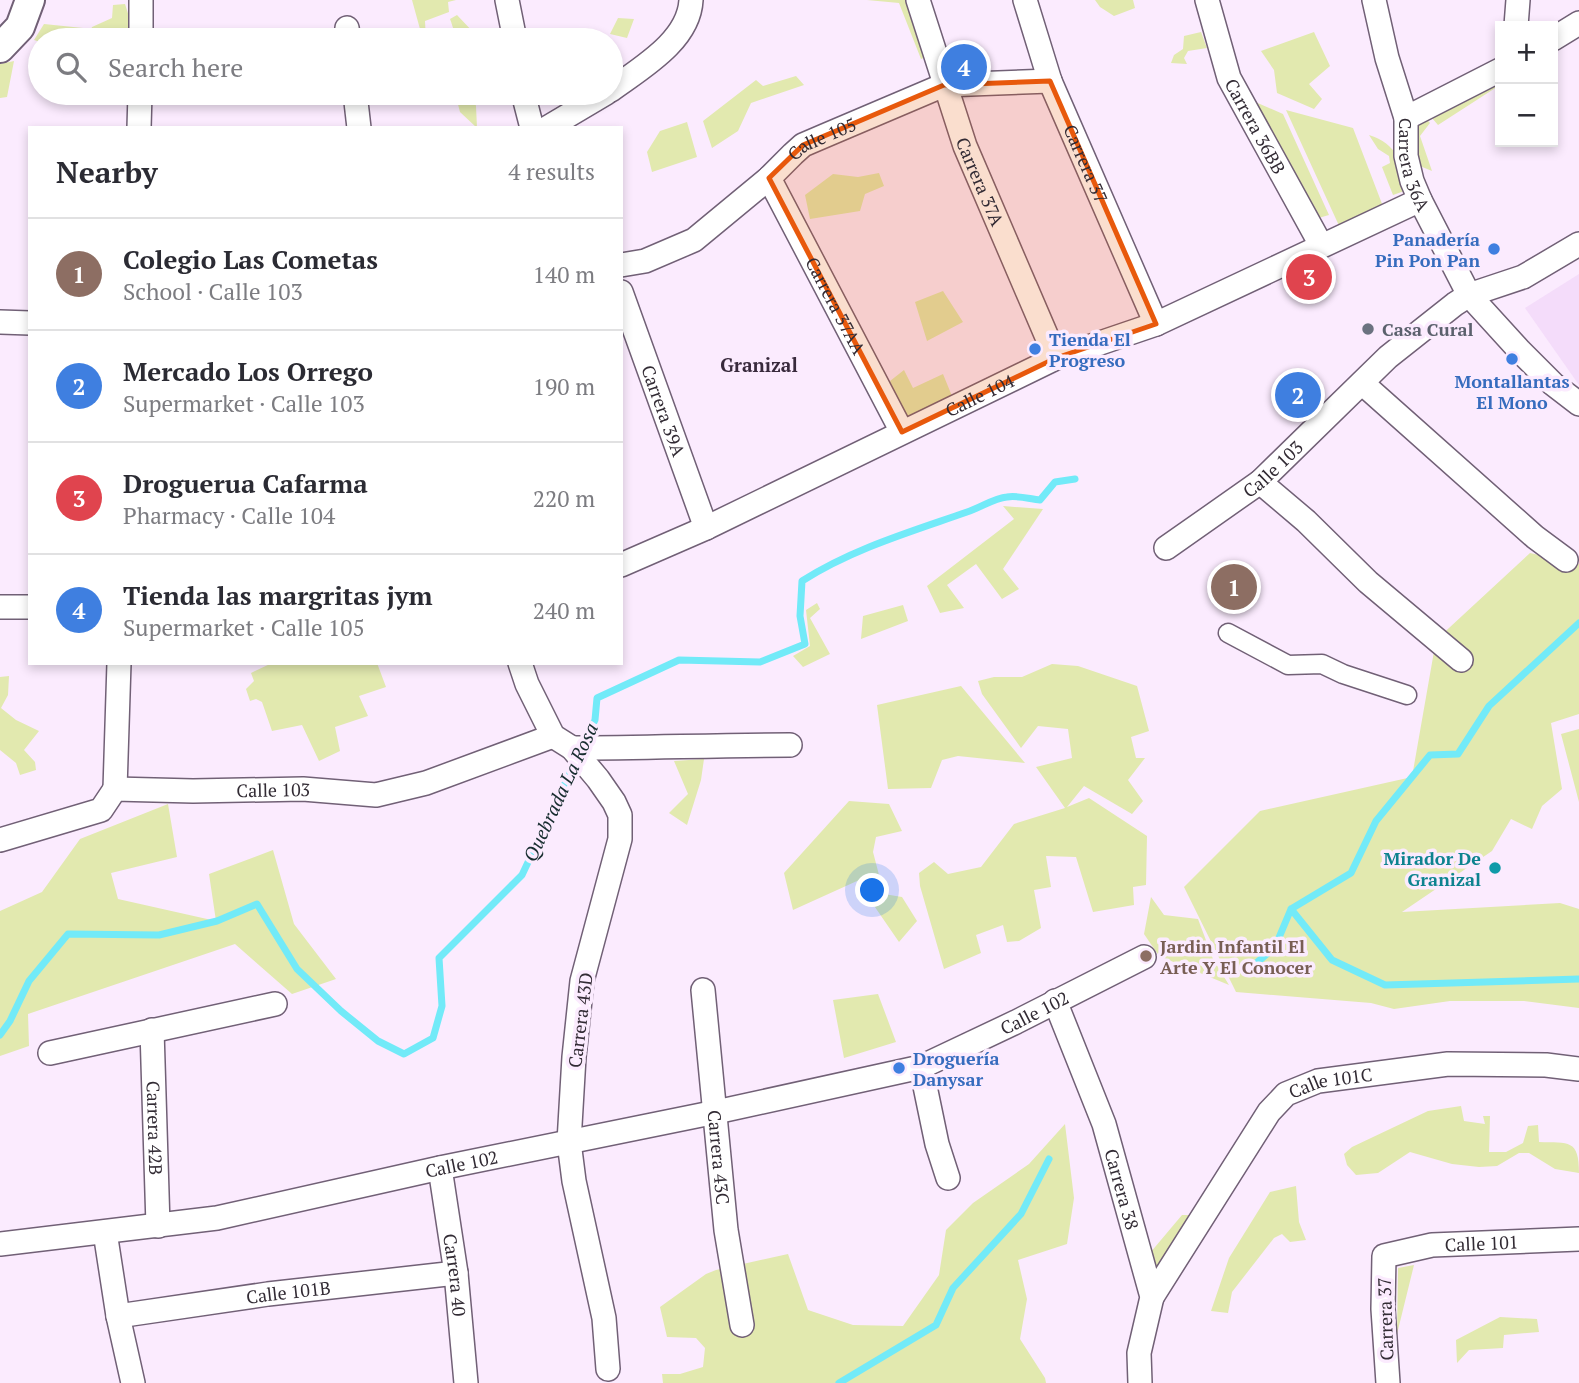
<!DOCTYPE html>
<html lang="en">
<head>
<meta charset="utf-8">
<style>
  :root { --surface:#fff; --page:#f7f7f7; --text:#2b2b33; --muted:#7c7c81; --line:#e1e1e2; --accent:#c33a76 }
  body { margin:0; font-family:"PT Serif",serif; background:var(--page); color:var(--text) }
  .controls { position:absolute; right:21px; top:21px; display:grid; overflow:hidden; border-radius:0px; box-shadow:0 4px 10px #0003 }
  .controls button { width:63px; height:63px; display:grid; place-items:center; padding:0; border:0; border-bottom:2px solid var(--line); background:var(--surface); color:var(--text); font:35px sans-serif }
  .you { position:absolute; left:873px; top:891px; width:24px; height:24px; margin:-18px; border:5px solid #fff; border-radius:50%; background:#1a73e8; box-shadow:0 0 0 10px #1a73e833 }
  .badge { display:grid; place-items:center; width:46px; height:46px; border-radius:50%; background:var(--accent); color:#fff; font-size:23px; font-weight:700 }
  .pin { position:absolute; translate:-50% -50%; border:4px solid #fff; box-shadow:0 2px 7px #0006 }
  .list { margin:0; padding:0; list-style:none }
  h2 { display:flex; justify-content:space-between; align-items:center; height:91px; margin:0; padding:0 28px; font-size:30px }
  h2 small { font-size:23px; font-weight:400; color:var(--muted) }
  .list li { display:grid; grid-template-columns:46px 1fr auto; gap:21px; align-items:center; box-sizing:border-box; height:112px; padding:0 28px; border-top:2px solid var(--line) }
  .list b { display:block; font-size:26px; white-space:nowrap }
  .list p { margin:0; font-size:23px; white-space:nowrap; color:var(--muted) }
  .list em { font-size:23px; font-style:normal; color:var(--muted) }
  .icon { flex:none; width:38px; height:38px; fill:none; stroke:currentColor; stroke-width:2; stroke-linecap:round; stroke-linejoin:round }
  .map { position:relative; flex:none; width:1579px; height:1383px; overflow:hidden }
  .search { position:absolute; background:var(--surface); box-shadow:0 4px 10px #0003; left:28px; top:28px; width:595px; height:77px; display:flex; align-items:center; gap:18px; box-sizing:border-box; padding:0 24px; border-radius:38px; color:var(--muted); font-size:26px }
  .panel { position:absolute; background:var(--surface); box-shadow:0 4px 10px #0003; left:28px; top:126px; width:595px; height:539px; border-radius:0px }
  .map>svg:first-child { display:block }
  .built { fill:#f4dcfa }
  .green { fill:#e2e9af }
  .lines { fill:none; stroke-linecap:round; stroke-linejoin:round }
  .stream { stroke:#72eaf8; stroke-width:7 }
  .pedestrian-casing { stroke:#716076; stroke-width:21 }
  .minor-casing { stroke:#716076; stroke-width:26 }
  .tertiary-casing { stroke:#716076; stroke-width:32 }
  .pedestrian { stroke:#fff; stroke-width:18 }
  .minor { stroke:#fff; stroke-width:23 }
  .tertiary { stroke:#fff; stroke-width:28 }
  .marked { fill:#e8590c; fill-opacity:0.2; stroke:#e8590c; stroke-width:5; stroke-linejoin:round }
  .shop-dot { fill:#3f7fe0; stroke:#fbebfe; stroke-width:2.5 }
  .worship-dot { fill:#6b7280; stroke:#fbebfe; stroke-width:2.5 }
  .culture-dot { fill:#0f9aa8; stroke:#fbebfe; stroke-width:2.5 }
  .education-dot { fill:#8d6e63; stroke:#fbebfe; stroke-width:2.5 }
  .labels { text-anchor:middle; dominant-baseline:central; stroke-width:7; stroke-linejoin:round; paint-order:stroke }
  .street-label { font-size:18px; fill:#322b34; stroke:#fbebfe }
  .shop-label { font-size:18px; font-weight:bold; fill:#366cbe; stroke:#fbebfe; text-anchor:start }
  .worship-label { font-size:18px; font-weight:bold; fill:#5b616d; stroke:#fbebfe; text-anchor:start }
  .culture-label { font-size:18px; font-weight:bold; fill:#0d838f; stroke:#fbebfe; text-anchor:end }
  .education-label { font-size:18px; font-weight:bold; fill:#785e54; stroke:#fbebfe; text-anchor:start }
  .neighbourhood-label { font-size:19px; font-weight:bold; fill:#38293c; stroke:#fbebfe }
  .water-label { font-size:19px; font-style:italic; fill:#182d30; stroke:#fbebfe }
</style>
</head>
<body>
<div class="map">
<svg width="1579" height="1383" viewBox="0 0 1579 1383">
  <rect width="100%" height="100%" fill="#fbebfe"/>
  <!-- built -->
  <path class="built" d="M1579 274V385L1525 308Z"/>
  <!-- green -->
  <path class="green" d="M412 0H456L448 2 449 12 425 21 426 40H423Z
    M867 0H910L929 56 921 59 899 3Z
    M1095 0H1133L1135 8 1114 16 1100 7Z
    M125 4 134 32 87 40 92 27 112 18 113 5Z
    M457 15 475 34 473 40C454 40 456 35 450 19Z
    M618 18 634 19 627 38 610 34Z
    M44 24 83 28 81 40 40 42 34 40Z
    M1201 32 1207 48 1188 51 1184 58 1187 64 1171 63 1174 55 1183 49 1184 36Z
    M1314 32 1330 66 1309 84 1322 99 1314 109 1277 93 1274 70 1261 51Z
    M14 61 7 97 0 98V64Z
    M1500 75V85L1438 125 1425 110Z
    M796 76 804 85 751 103 738 131 712 148 703 121 756 80 763 86Z
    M455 93H472L476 106 477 128 460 112Z
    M1253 101 1283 114 1329 215 1315 219Z
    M1286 110 1353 128 1384 209 1341 230Z
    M1424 116 1430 123 1420 136 1432 171 1415 164 1411 132Z
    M687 122 697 157 652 172 647 152 660 131Z
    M1369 135C1397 144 1402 163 1410 189L1393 195 1382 167 1390 163 1389 156 1378 149Z
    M879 173 884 186 865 194 860 211 810 219 805 195 833 174 858 177Z
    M943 291 963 322 927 341 915 302Z
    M904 370 913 388 943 374 954 401 907 421 890 381Z
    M1003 506 1043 509 1003 569 1019 589 1002 599 976 564 947 585 964 608 940 613 927 586 1014 519Z
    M1530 553 1579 564V714L1551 723 1562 789 1542 806 1532 829 1511 819 1492 851 1402 912 1560 903 1579 909V1008L1524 1001H1450L1394 1009 1371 1003 1236 992 1184 887 1260 811 1412 777 1436 640Z
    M817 603 820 609 810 618 830 654 803 667 793 656 810 646 806 610Z
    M903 605 908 621 861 639 863 616Z
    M272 663H377L386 687 359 696 368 716 335 727 340 751 319 761 302 725 272 731 262 702 256 699 250 701 246 689 254 681 251 673Z
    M1052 664 1078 666 1137 686 1149 731 1131 737 1136 758H1145L1128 780 1143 801 1132 814 1084 786 1067 807 1089 798 1147 836 1146 885 1133 887 1134 905 1093 912 1076 857 1046 856 1051 887 1034 890 1041 928 1019 941 1007 942 1003 925 976 935 981 953 944 969 920 886 919 873 934 862 948 874 981 867 1014 824 1065 808 1036 767 1072 758 1068 729 1038 726 1021 748 982 694 978 681 994 677H1022Z
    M9 676 8 695 1 708 16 720 39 731 24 750 35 762 36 770 20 775 16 763 0 750V677Z
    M961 686 1025 763 958 756 942 760 931 788 888 789 877 705Z
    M1579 729V802L1561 734Z
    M704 759 701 780 687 825 669 813 688 794 674 761Z
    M849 801 889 804 902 831 876 837 873 852 884 894 902 897 917 921 899 942 857 881 793 910 784 873Z
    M168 804 177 857 111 873 118 899 216 921 209 874 273 850 294 924 336 979 292 994 235 944 28 1014 29 1046 0 1056V911L42 892 80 839Z
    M1151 897 1164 915 1198 919 1213 959 1229 985 1159 956 1144 934Z
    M878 994 896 1042 844 1058 833 1000Z
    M1461 1106 1464 1121 1485 1124 1483 1116H1490L1489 1152H1506L1523 1143 1528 1126 1538 1125 1539 1142C1569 1143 1579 1139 1579 1173L1555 1169 1529 1153H1519L1497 1166 1479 1167 1452 1164 1410 1152 1378 1173 1356 1175 1347 1165 1344 1154 1352 1147 1428 1111Z
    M1065 1124 1074 1198 1067 1244 1018 1260 1027 1299 1020 1339 1045 1378 1046 1383H663L662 1374H680L703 1367 705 1348 696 1338 667 1337 660 1307 706 1274 716 1270 788 1254 808 1310 853 1325 903 1326 939 1275 946 1230 973 1203 1029 1164Z
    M1296 1186 1299 1222 1306 1240 1290 1242 1282 1234 1274 1238 1232 1292 1228 1313 1211 1311 1229 1258 1270 1192Z
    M1182 1215H1196L1152 1283 1150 1253Z
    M1414 1265 1397 1334 1398 1268Z
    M1500 1317 1537 1319 1539 1332 1504 1335 1503 1348 1469 1350 1457 1363 1456 1340Z"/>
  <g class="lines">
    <!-- stream -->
    <path class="stream" d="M583 745 595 720 597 698 679 660 760 662 805 644 800 616 802 581C852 549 910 532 967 512 980 508 994 498 1007 497 1017 495 1030 499 1040 500L1055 482 1075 479
      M1291 909 1351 873 1376 821 1430 755 1458 754 1489 706 1579 623
      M1247 971 1275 947 1291 909 1332 960 1385 985 1579 979
      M0 1035 10 1021 29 981 68 934 159 935 217 921 257 904 297 969 341 1011 378 1041 404 1054 433 1038 442 1006 439 958 522 875 577 758
      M839 1383 936 1325 953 1288 1021 1214 1049 1159"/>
    <!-- pedestrian casing -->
    <g class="pedestrian-casing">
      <path id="pedestrian" d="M1228 633 1288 665 1322 664 1343 674 1407 695"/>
    </g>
    <!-- minor casing -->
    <g class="minor-casing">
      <g id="minor">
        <path d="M507 0 515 40"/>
        <path id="s1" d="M918 0 965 146 1056 358"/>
        <path id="s2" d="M1025 0 1050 81 1156 324"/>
        <path id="s3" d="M1207 0 1229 78 1321 245"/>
        <path id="s4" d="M1374 0 1387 58 1406 118V156L1412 181 1420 200 1469 295 1520 351 1553 384 1579 404"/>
        <path d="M1516 26 1518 0"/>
        <path d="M347 28 349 40"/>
        <path d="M1553 39 1579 23"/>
        <path d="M141 40V0"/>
        <path d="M611 90C641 68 689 41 691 0"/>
        <path d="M355 93 359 128"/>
        <path d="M523 93 532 128"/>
        <path d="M1406 118 1500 70"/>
        <path d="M139 128 140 93"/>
        <path d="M547 128 606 93"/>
        <path id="s5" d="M769 178 902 432"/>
        <path id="s6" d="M621 265 645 261 694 240 769 178 793 154 803 145 824 136 944 85 1050 81"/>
        <path id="s7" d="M621 292 706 528"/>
        <path d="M0 322 30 323"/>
        <path d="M1362 383 1535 537 1566 560"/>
        <path d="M1260 482 1306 521 1368 582 1461 660"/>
        <path id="s8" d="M1166 548 1260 482 1388 357 1455 304 1469 295 1523 277 1579 244"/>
        <path id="s9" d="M621 565 706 528 1056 358 1156 324 1420 200"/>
        <path d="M0 607H30"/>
        <path d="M520 663 527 684 553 736 572 748 598 779 614 802 620 815V839L582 981 574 1057 569 1142 574 1181 604 1318 608 1369"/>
        <path d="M572 748C645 748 718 745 790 745"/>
        <path d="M115 789 119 663"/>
        <path id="s10" d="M0 840 101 810 115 789 193 791 303 789 376 795 426 783 553 736"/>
        <path id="s11" d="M703 990 726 1230 742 1325"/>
        <path id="s12" d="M1055 1001 1104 1124 1152 1297 1139 1353 1140 1383"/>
        <path id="s13" d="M152 1030 158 1226"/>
        <path d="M50 1053 275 1004"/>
        <path id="s14" d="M440 1168 456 1273 466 1383"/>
        <path id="s15" d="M948 1178 937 1144 921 1067 1016 1022 1144 957"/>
        <path d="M105 1232 118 1316 133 1383"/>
        <path id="s16" d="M0 1244 217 1218 440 1168 716 1112 921 1067"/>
        <path id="s17" d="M1152 1297 1269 1112 1286 1094 1318 1081 1448 1064 1546 1065 1579 1069"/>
        <path id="s18" d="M118 1316 268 1294 456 1273"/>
        <path id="s19" d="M1388 1383 1383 1309 1384 1256 1432 1245 1579 1239"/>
      </g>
    </g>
    <!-- tertiary casing -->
    <g class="tertiary-casing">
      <path id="tertiary" d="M0 48 20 27 30 0"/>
    </g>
    <!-- pedestrian -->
    <use href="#pedestrian" class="pedestrian"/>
    <!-- minor -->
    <use href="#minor" class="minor"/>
    <!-- tertiary -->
    <use href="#tertiary" class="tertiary"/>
  </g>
  <!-- marked area -->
  <path class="marked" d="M1050 81 1156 324 1056 358 902 432 769 178 803 145 944 85Z"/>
  <!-- markers -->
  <g class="shop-dot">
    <circle cx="1494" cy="249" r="7"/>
    <circle cx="1035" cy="349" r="7"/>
    <circle cx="1512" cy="359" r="7"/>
    <circle cx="899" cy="1068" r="7"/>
  </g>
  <circle class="worship-dot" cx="1368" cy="329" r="7"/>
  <circle class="culture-dot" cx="1495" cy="868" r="7"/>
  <circle class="education-dot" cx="1146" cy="956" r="7"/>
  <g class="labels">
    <!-- street labels -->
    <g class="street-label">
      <text stroke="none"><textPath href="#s3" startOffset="136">Carrera 36BB</textPath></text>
      <text stroke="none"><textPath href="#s6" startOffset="242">Calle 105</textPath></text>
      <text stroke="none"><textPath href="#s4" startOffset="170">Carrera 36A</textPath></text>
      <text stroke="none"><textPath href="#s2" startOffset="175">Carrera 37</textPath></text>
      <text stroke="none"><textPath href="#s1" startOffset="192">Carrera 37A</textPath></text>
      <text stroke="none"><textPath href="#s5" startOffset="144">Carrera 37AA</textPath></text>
      <text stroke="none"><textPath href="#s9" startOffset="397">Calle 104</textPath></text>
      <text stroke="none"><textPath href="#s7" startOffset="126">Carrera 39A</textPath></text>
      <text stroke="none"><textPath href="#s8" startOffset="133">Calle 103</textPath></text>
      <text stroke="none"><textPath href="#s10" startOffset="289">Calle 103</textPath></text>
      <text stroke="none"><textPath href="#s15" startOffset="240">Calle 102</textPath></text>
      <text transform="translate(580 1020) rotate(-83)">Carrera 43D</text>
      <text stroke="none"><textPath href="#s17" startOffset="290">Calle 101C</textPath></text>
      <text stroke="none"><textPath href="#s13" startOffset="98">Carrera 42B</textPath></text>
      <text stroke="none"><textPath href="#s11" startOffset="168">Carrera 43C</textPath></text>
      <text stroke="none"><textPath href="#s16" startOffset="469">Calle 102</textPath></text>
      <text stroke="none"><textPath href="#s12" startOffset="200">Carrera 38</textPath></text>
      <text stroke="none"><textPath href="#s19" startOffset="226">Calle 101</textPath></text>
      <text stroke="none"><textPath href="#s14" startOffset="108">Carrera 40</textPath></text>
      <text stroke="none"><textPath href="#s18" startOffset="172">Calle 101B</textPath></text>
      <text transform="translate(1385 1319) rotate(-92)">Carrera 37</text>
    </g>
    <!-- shop labels -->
    <g class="shop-label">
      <text x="1480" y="239" text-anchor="end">Panadería<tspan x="1480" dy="21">Pin Pon Pan</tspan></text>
      <text x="1049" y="339">Tienda El<tspan x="1049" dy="21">Progreso</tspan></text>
      <text x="1512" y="381" text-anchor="middle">Montallantas<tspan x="1512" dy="21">El Mono</tspan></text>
      <text x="913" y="1058">Droguería<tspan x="913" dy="21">Danysar</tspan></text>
    </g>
    <!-- worship labels -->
    <g class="worship-label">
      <text x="1382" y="329">Casa Cural</text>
    </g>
    <!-- culture labels -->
    <g class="culture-label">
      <text x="1481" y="858">Mirador De<tspan x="1481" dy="21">Granizal</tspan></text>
    </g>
    <!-- education labels -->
    <g class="education-label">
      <text x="1160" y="946">Jardin Infantil El<tspan x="1160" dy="21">Arte Y El Conocer</tspan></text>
    </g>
    <!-- neighbourhood labels -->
    <g class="neighbourhood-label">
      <text x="759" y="364">Granizal</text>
    </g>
    <!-- water labels -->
    <g class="water-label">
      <text transform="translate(560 792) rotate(-65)">Quebrada La Rosa</text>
    </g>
  </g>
</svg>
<div class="controls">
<button>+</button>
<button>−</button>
</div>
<div class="you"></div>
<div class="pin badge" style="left:1234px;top:587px;background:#8d6e63">1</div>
<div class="pin badge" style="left:1298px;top:395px;background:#3f7fe0">2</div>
<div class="pin badge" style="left:1309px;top:277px;background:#e0444e">3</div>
<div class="pin badge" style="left:964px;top:67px;background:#3f7fe0">4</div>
<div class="search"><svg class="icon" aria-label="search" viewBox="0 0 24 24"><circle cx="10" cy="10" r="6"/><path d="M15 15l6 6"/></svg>Search here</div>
<section class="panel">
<h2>Nearby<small>4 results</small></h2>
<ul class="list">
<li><span class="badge" style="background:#8d6e63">1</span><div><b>Colegio Las Cometas</b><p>School · Calle 103</p></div><em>140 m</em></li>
<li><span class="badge" style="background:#3f7fe0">2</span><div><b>Mercado Los Orrego</b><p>Supermarket · Calle 103</p></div><em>190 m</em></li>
<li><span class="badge" style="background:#e0444e">3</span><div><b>Droguerua Cafarma</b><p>Pharmacy · Calle 104</p></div><em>220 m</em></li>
<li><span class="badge" style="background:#3f7fe0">4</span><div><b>Tienda las margritas jym</b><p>Supermarket · Calle 105</p></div><em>240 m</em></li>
</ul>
</section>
</div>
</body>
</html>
